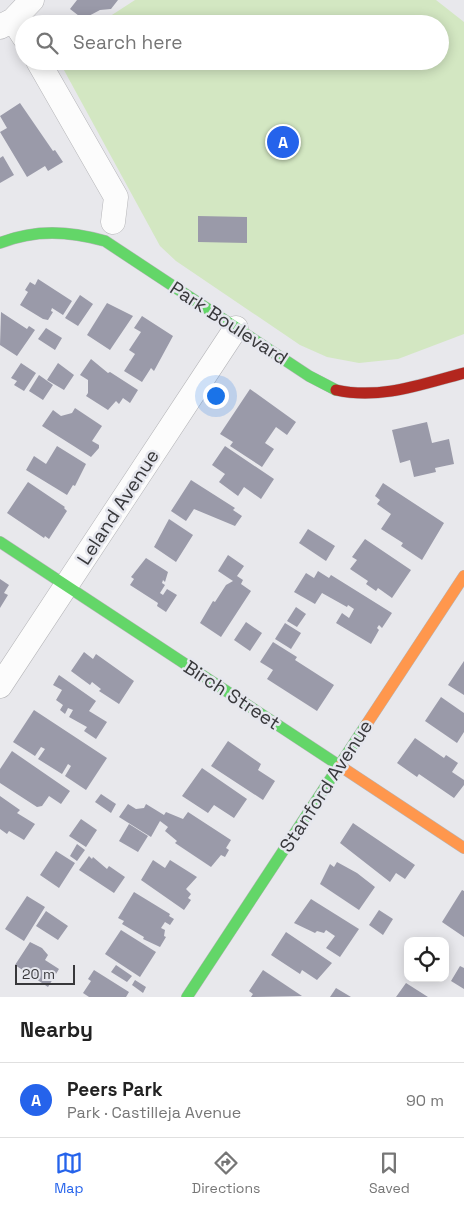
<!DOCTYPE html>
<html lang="en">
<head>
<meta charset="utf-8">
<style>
  :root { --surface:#fff; --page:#f2f2f2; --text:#222; --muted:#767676; --line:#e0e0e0; --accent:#2563eb }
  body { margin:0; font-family:"Space Grotesk",sans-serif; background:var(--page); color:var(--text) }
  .controls { position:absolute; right:15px; bottom:15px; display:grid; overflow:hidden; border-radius:10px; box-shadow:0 2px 12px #0003 }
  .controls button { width:45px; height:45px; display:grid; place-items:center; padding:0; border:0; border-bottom:1px solid var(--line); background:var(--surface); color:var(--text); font:25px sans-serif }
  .scale { position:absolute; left:15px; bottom:12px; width:60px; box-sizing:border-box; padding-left:5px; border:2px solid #38383b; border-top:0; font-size:14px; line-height:18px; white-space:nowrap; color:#38383b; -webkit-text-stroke:4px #e6e7ee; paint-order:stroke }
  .you { position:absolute; left:215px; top:395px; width:18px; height:18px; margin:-12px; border:4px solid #fff; border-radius:50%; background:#1a73e8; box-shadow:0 0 0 8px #1a73e833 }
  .badge { display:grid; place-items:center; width:32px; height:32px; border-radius:50%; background:var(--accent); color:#fff; font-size:16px; font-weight:700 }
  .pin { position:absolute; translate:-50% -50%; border:2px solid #fff; box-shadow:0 1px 5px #0006 }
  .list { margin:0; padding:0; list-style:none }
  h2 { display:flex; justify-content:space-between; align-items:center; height:65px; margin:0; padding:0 20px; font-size:21px }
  h2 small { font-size:16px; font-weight:400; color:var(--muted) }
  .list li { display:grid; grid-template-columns:32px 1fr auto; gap:15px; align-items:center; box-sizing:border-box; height:75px; padding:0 20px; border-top:1px solid var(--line) }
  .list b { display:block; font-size:19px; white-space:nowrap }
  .list p { margin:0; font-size:16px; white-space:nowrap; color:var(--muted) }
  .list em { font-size:16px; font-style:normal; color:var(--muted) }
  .icon { flex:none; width:28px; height:28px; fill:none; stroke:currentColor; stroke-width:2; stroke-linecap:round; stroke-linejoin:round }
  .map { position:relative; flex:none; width:464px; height:997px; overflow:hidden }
  .search { position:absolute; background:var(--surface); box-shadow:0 2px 12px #0003; left:15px; right:15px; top:15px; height:55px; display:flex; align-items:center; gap:12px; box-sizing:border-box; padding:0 18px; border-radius:28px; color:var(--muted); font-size:19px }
  .sheet { height:140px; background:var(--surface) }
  nav { display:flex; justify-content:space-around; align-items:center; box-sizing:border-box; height:70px; border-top:1px solid var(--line); background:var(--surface); font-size:14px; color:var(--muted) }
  nav a { display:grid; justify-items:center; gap:2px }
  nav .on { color:var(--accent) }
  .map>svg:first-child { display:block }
  .green { fill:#d3e7c2 }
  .building { fill:#9a9aa9 }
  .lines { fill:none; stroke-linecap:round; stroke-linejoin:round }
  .street-casing { stroke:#b5b5b8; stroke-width:25 }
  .fast-casing { stroke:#b5b5b8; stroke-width:12 }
  .slow-casing { stroke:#b5b5b8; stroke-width:12 }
  .jam-casing { stroke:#b5b5b8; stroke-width:12 }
  .street { stroke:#fcfcfc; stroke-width:24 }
  .fast { stroke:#63d668; stroke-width:11 }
  .slow { stroke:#ff974d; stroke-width:11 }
  .jam { stroke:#b3261e; stroke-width:11 }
  .labels { text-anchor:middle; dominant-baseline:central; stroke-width:5; stroke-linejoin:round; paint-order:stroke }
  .street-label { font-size:19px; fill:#38383b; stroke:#e6e7ee }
</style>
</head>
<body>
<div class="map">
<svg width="464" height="997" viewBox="0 0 464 997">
  <rect width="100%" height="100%" fill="#e8e8ec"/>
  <!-- green -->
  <path class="green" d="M135 0H436L464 22V334L398 359 359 363 327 357 300 345 176 261 160 246 59 61H440V24H98Z"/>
  <!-- building -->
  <path class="building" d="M77 0H118L111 9 100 10 83 19 70 9Z
    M20 103 53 151 55 150 63 162 48 171 45 166 27 177 0 132 7 128 0 116Z
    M3 156 14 175 0 183V158Z
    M198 216 247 217V243L198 242Z
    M38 279 72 301 63 315 52 308 51 311 53 312 48 320 43 319 20 305 28 292 25 290 30 282 35 285Z
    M80 295 93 304 78 326 65 318Z
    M107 303 133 316 110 350 87 335Z
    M1 312 27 329 29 326 35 330 17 356 0 345Z
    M142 316 173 336 154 371 151 368 142 382 124 371 135 354 129 350 141 332 134 328Z
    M46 328 62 338 55 350 38 339Z
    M91 359 108 373 110 372 138 390 130 403 123 398 119 404 116 401 108 410 86 396 88 393V380L80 375Z
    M21 363 36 373 24 391 14 385 17 381 11 378Z
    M58 363 74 375 64 390 47 380Z
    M39 375 53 385 43 400 29 391Z
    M250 389 296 422 287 435 276 427 265 443 274 449 262 467 230 446 233 442 220 434Z
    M75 408 102 426 92 441 99 445V448L91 457 42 426 53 410 61 416 72 413Z
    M427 422 432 443 449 439 454 464 435 468 436 472 414 477 410 460 400 463 392 430Z
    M57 446 86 464 75 486 73 485 67 495 26 470 34 456 46 464Z
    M225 446 274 479 261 499 244 487 238 496 219 482 225 474 212 465Z
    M191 480 235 508 233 510 242 516 235 526 194 509 186 521 171 511Z
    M28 482 65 507 64 508 67 511 49 539 45 536 44 538 7 513Z
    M383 483 444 523 422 560 401 546 403 543 381 529 391 514 377 504 380 500 375 496Z
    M169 519 193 535 176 562 154 547Z
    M308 529 335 546 326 561 299 543Z
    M365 539 411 570 392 598 378 588 376 591 366 584 368 581 350 569 357 560 352 557Z
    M228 555 244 566 237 576 243 580 241 584 251 591 221 637 200 623 213 601 215 602 226 585 233 581 218 571Z
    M146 558 168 572 165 582 163 580 162 583 165 585 160 593 163 595 167 589 177 595 166 612 157 606 158 603 130 585 134 579 131 577Z
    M318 571 329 578 331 575 392 613 382 628 379 625 377 628 379 630 371 644 336 623 342 613 349 618 354 609 348 605 347 607 322 593 315 604 294 592 306 573 314 578Z
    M0 579 9 585 4 593 8 595 0 608Z
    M296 607 306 614 297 627 287 621Z
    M246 622 262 633 250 651 234 640Z
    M285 623 301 633 291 649 275 639Z
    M273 642 297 657 295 660 334 685 317 711 267 679 273 670 260 662Z
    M84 652 93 659 96 654 134 681 119 704 99 691 101 689 92 682 90 685 71 671Z
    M464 661V695L448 685Z
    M59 675 96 701 89 711 107 722 96 739 84 731 87 727 69 717 73 710 68 708 65 714 60 710 63 705 56 700 62 690 53 685Z
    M441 697 464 713V732L457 743 425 721Z
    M34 710 107 758 86 790 65 776 71 766 68 764 62 774 38 759 45 749 41 747 35 756 13 742Z
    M415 738 444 758 446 755 458 763 452 772 464 780V785L454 798 419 774 417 777 397 763Z
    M228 741 261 764 258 770 275 781 263 800 211 766Z
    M12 751 70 791 61 804 49 796 42 806 37 807 0 783V769Z
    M202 768 247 799 234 818 214 805 208 813 182 796Z
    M101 794 116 804 111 813 95 802Z
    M0 796 20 810 17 813 35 824 24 840 9 831 7 834 0 829Z
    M128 804 136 809 144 808 146 804 164 815 166 812 183 819 188 812 231 840 226 848 229 850 225 857 221 855 211 867 175 843 177 841 165 831 168 827 160 821 151 837 119 817Z
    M81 819 97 830 86 847 69 836Z
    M353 823 415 865 405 879 396 873 390 882 340 843Z
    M129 824 148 836 138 852 119 841Z
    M77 844 85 850 77 861 70 856Z
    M56 851 75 863 59 888 40 875Z
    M89 856 92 859 93 857 107 869 109 866 125 877 114 893 79 870Z
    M153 860 165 868 170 860 197 877 186 889 191 894 188 898 191 900 184 910 141 880Z
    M337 862 357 873 375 887 359 910 320 884 330 864 334 867Z
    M462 890 464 891V937L442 922Z
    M134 892 170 914 169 916 174 919 170 925 165 922 161 928 165 930 164 936 166 937 160 947 143 939 144 937 122 924 124 921 118 918Z
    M27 896 45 907 24 941 5 929Z
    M311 899 359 929 340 957 326 948 335 936 326 930 324 933 317 931 315 933 294 923Z
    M379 910 393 919 383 935 369 925Z
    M46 911 68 926 58 940 36 926Z
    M121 930 156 952 140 977 105 954Z
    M286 932 332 963 317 980 302 970 300 974 271 955Z
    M30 942 42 948 48 955 45 960 59 969 48 987 15 965Z
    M116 965 132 976 127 982 111 972Z
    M460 966 464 968V989L451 981Z
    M94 970 129 992 126 997H89L83 993 91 981 88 979Z
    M263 970 302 996 251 997 253 994 249 991Z
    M135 980 146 987 143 993 132 985Z
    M406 983 428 997H396Z
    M336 988 351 997H330Z"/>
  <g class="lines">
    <!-- street casing -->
    <g class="street-casing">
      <path id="street" d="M13 20 32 0
        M0 27 13 20 24 37
        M38 61 116 197 113 222
        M0 686 236 328"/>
    </g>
    <!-- fast casing -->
    <g class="fast-casing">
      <path id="fast" d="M0 243C35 229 69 231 105 241L309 376 336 390
        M0 542 340 766
        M187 997 366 725"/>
    </g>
    <!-- slow casing -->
    <g class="slow-casing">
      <path id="slow" d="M366 725 464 576
        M340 766 464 848"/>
    </g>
    <!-- jam casing -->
    <g class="jam-casing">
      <path id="jam" d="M336 390C380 400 422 384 464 373"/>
    </g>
    <!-- street -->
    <use href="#street" class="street"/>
    <!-- fast -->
    <use href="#fast" class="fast"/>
    <!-- slow -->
    <use href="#slow" class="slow"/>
    <!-- jam -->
    <use href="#jam" class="jam"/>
  </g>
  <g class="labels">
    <!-- street labels -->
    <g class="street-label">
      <text transform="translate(229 323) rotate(33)">Park Boulevard</text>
      <text transform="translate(118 507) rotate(-57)">Leland Avenue</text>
      <text transform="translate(232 695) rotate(33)">Birch Street</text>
      <text transform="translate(326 786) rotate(-57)">Stanford Avenue</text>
    </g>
  </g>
</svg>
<div class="controls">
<button><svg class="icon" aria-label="locate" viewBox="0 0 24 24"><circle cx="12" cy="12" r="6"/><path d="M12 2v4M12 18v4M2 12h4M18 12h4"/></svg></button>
</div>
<div class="scale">20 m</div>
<div class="you"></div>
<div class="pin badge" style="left:283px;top:142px">A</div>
<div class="search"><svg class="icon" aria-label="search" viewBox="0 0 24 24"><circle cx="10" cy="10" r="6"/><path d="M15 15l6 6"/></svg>Search here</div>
</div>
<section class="sheet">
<h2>Nearby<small></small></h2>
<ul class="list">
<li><span class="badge">A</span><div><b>Peers Park</b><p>Park · Castilleja Avenue</p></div><em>90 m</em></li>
</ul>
</section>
<nav>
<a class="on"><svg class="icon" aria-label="map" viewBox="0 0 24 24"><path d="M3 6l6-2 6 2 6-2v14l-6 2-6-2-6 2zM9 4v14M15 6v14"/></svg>Map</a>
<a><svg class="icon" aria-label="directions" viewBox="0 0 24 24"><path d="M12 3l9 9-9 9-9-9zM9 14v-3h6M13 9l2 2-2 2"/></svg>Directions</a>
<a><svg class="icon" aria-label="saved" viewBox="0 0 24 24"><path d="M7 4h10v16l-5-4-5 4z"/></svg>Saved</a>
</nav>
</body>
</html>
